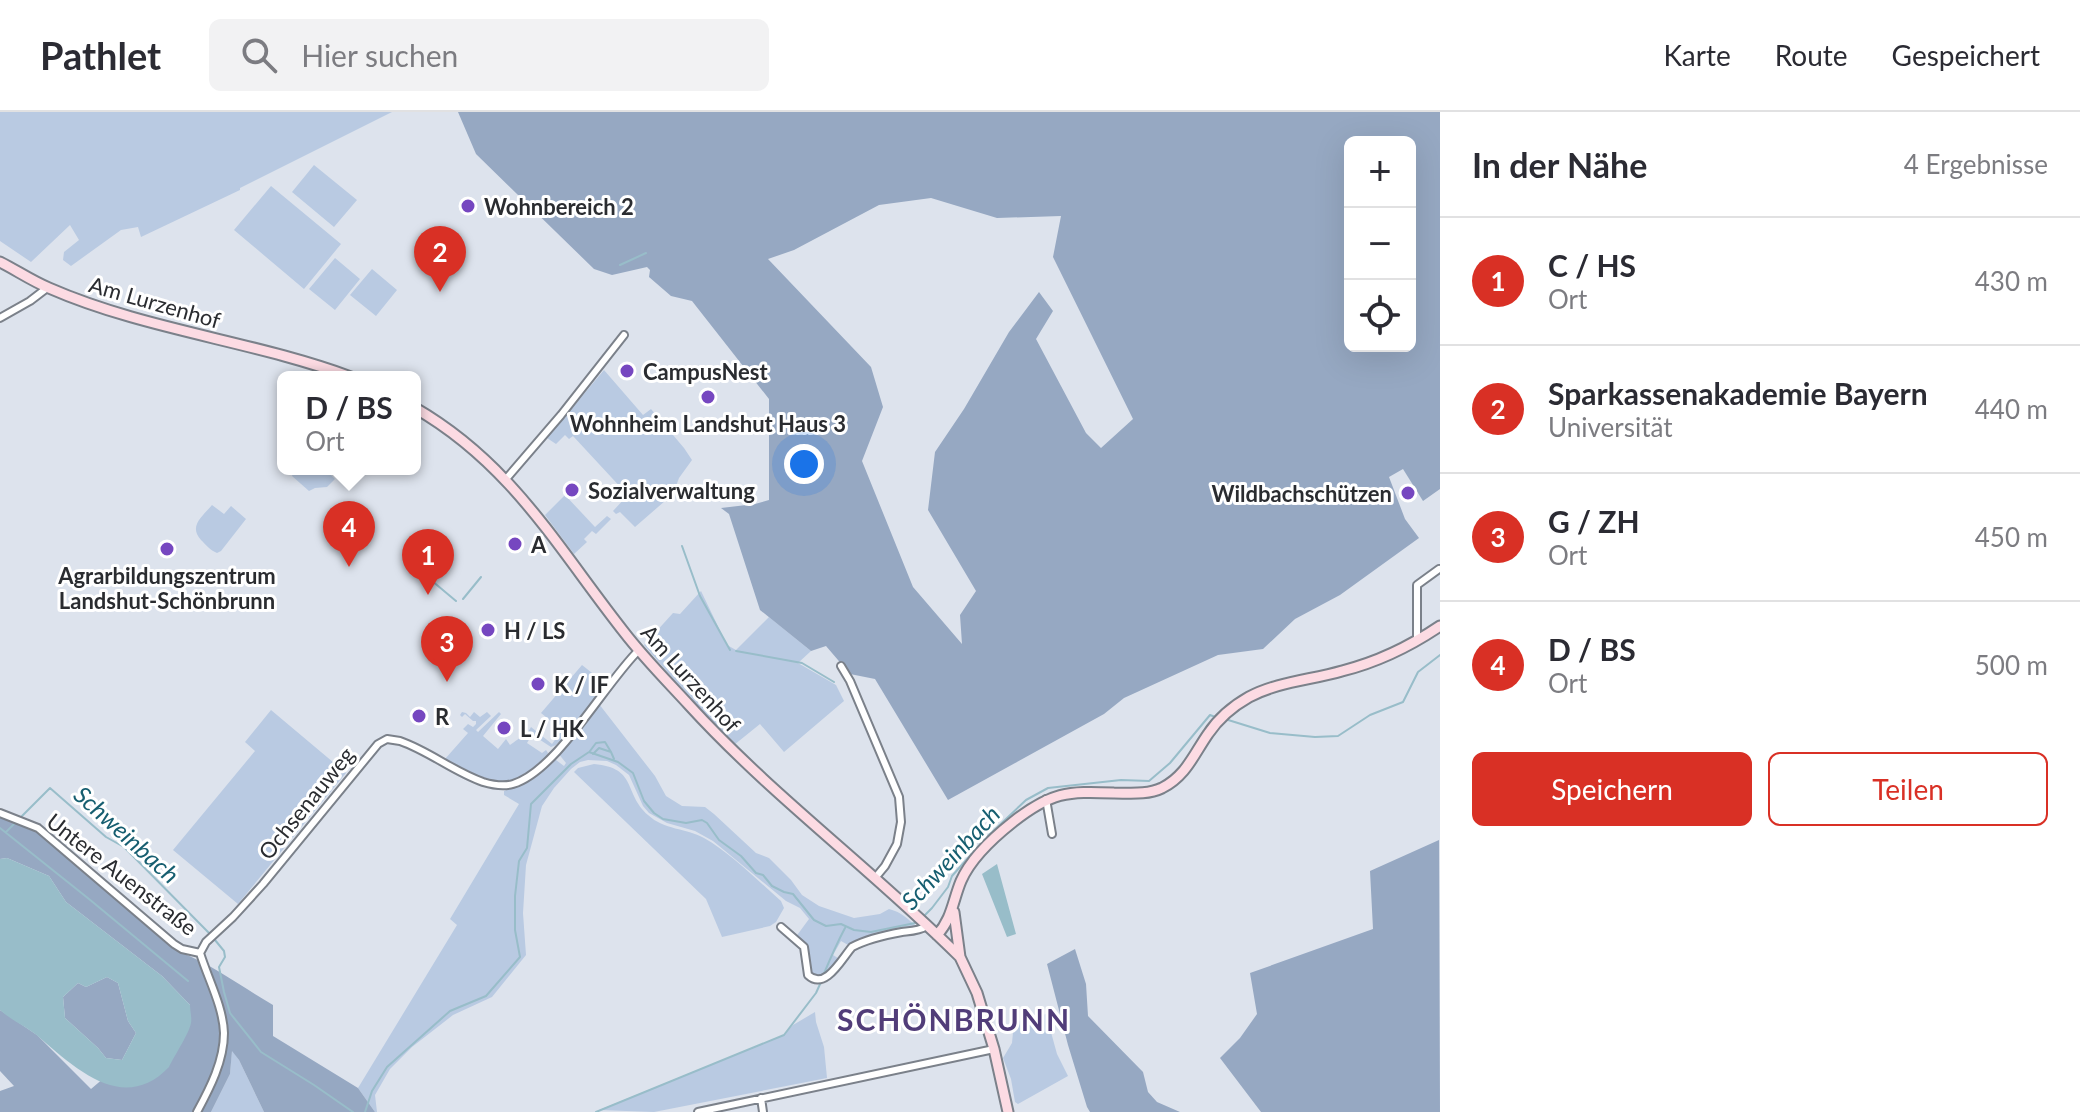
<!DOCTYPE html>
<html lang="de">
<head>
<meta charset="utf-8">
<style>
  :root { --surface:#fff; --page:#f2f2f3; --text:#2b2b33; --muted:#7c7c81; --line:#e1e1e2; --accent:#d93025 }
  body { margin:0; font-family:Lato,sans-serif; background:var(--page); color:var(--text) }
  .controls { position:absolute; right:24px; top:24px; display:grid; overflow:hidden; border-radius:12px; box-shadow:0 8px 32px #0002 }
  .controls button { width:72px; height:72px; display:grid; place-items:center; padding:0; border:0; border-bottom:2px solid var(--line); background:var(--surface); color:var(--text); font:40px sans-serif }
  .you { position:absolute; left:804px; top:352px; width:28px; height:28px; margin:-20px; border:6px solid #fff; border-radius:50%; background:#1a73e8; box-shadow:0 0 0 12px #1a73e833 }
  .badge { display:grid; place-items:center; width:52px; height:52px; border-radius:50%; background:var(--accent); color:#fff; font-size:26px; font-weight:700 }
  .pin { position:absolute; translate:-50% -66px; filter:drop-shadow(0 2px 4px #0008) }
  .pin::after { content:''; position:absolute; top:42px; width:28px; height:24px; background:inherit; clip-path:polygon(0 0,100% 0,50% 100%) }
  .popup { position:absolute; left:277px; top:259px; width:144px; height:104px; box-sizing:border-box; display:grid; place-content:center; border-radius:12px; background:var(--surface); filter:drop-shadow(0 2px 6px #0005); font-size:26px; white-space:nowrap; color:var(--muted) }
  .popup b { font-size:30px; color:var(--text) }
  .popup::after { content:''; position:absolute; left:50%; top:100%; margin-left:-16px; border:16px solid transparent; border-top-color:var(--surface) }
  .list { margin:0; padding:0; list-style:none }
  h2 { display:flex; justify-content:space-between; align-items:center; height:104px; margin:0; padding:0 32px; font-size:34px }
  h2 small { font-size:26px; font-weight:400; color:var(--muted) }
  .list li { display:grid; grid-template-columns:52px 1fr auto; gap:24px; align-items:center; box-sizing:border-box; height:128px; padding:0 32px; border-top:2px solid var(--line) }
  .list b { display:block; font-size:30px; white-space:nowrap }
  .list p { margin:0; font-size:26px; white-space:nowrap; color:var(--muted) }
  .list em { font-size:26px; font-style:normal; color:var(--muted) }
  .actions { display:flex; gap:16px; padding:24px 32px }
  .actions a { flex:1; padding:18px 0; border:2px solid var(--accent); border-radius:12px; text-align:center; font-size:28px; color:var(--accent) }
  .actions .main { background:var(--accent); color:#fff }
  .icon { flex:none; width:44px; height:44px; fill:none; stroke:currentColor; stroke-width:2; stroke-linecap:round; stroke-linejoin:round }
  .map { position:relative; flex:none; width:1440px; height:1000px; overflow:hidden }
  header { display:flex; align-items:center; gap:48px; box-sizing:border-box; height:112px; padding:0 40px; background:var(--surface); border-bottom:2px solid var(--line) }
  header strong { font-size:38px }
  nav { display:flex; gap:44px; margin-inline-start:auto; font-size:28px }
  .search { width:560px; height:72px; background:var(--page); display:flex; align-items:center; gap:20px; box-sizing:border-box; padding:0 28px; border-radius:12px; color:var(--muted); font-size:30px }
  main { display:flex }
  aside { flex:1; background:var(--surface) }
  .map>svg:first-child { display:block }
  .green { fill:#b9cae2 }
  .forest { fill:#96a8c2; fill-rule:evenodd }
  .water { fill:#98bdc9; fill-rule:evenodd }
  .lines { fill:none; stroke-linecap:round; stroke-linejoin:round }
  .stream { stroke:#98bdc9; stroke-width:2 }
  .street-casing { stroke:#7b818a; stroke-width:10 }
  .secondary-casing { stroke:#7b818a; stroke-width:13 }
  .street { stroke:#fff; stroke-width:6 }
  .secondary { stroke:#fcdbe3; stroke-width:9 }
  .poi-dot { fill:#7647c0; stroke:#fff; stroke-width:3 }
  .labels { text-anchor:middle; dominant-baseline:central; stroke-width:6; stroke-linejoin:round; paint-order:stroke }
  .poi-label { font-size:22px; font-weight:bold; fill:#2a2c30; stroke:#fff; text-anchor:start }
  .street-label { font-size:22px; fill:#2a2c30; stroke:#fff }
  .water-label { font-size:24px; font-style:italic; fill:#165e70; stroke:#fff }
  .district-label { font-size:30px; font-weight:bold; letter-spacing:2px; fill:#513d79; stroke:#fff }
</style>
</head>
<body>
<header>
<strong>Pathlet</strong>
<div class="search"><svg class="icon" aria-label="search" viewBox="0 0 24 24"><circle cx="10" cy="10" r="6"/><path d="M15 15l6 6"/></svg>Hier suchen</div>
<nav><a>Karte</a><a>Route</a><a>Gespeichert</a></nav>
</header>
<main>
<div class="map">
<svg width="1440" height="1000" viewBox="0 0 1440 1000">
  <rect width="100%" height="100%" fill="#dde3ed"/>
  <!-- green -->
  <path class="green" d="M0 0H392L240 76V78L141 125 138 115 121 118 71 154 63 148 64 140 79 128 70 113 31 150 0 129Z
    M314 53 357 88 334 115 292 80Z
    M271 74 341 132 304 177 234 118Z
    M335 146 360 167 335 198 309 177Z
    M372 157 397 178 376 204 350 183Z
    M604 258 643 303 651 297 684 336 692 348 679 366 673 382 635 415 620 400 616 402 613 399 625 386 621 382 624 379 573 324 569 327 565 323 556 332 547 326Z
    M295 357H325L335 367 327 375 315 376 309 379 292 364Z
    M565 383 595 415 607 404 611 407 596 422 592 419 584 427 587 430 574 442 545 403Z
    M212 393 224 402 231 394 246 407 221 439 217 441C210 438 206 433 201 428 188 414 203 404 212 393Z
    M701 479 727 533 736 538 769 505 811 539 798 551 836 573 844 589 784 640 760 612 734 633 706 605 644 533 673 501 680 502Z
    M582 553 606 572 580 607 556 633 551 635 528 620 531 615 552 632 562 618 541 601Z
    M599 592 655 664 666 684 682 694 705 695 714 702 756 741 769 746 791 768 802 783 819 794 854 806 880 802 889 797C907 802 908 810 922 817L850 834 841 829 833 843 841 848 826 866 810 867 807 845 795 826 809 807 800 796 786 789 713 729 695 719 667 711 649 701 643 694 629 663 616 653 607 649 588 648 580 650 571 657 554 676 542 694 526 753 523 801 526 843 492 885 453 903 412 935 390 957 375 983 377 1000H375L358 976 457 813 450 807 519 692 504 683V679L527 670 552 647 556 648 564 654 566 651 558 641Z
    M271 598 346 661 238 792 173 738 255 639 245 630Z
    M462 600 466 601 470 605 474 600 480 605 487 600 491 604 476 618 478 620 499 600 501 602 483 624 498 637 506 627 510 633C516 629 523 621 530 626L527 631 542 641 546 638 548 641 547 644C502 684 494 671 445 647L468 621 463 617 468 612 473 615 476 612V609H473L465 602 462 605 460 603Z
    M594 652C638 656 623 681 648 703 664 718 686 716 704 726 732 742 757 768 781 789L784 796 776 810 770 814 722 825 706 787 574 660 578 656Z
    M815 900 816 910 824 935 827 966 654 1000 599 998 784 923 793 913Z
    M1046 902 1057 942 1068 964 1018 992 1015 990 1011 967 1003 946 1012 931 1014 910Z
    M232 938 239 948 264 1000H211L230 962Z"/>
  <!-- forest -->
  <path class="forest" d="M458 0H1440V377L1423 389 1403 357 1389 365 1405 407 1419 426 1340 483 1295 507 1263 537 1218 543 1124 586 1104 602 948 688 875 567 850 562 826 534 811 539 760 498 729 402 721 396 755 392 769 388V287L692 189 671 184 649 165 650 158 647 155 612 163 594 157 476 42ZM1350 30H1410V234H1350ZM931 86 997 106 1061 104 1053 145 1133 307 1101 336 1086 321 1036 227 1053 199 1039 180 1009 220 964 297 935 340 928 398 976 479 960 503 962 532 913 475 862 349 883 295 871 255 768 147 794 138 879 93Z
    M0 705 37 719 180 840C213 853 242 875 273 893V924L358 976 375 1000H264L239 948 232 939 230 962 211 1000H0V979L14 974 0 959V898L37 923 91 977 190 893 162 864 66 790 49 764 7 746 0 747Z
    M1439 728 1440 1000H1261L1220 946 1240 926 1257 902 1250 861 1373 817 1370 759Z
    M1075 837 1086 872 1088 904 1143 960 1148 980 1157 990 1180 1000H1090L1087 995 1068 933 1047 852Z
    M107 865 118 871 128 909 136 921 122 948 106 946 98 936 65 906 63 885 78 871 86 875Z"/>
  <!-- water -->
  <path class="water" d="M7 746 49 764 66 790 162 864 190 893C190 898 192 906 191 911 189 922 174 944 169 955 126 1000 81 962 40 926 28 915 12 909 0 898V747ZM107 865 118 871 128 909 136 921 122 948 106 946 98 936 65 906 63 885 78 871 86 875Z
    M997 752 1016 822 1007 825 982 762Z"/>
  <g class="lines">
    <!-- stream -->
    <path class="stream" d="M620 153 646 141
      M682 434 700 484 730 538
      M413 453 456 489
      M463 487 481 465
      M736 539 802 551 834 570
      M1225 607 1270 621 1315 625 1338 624 1370 603 1403 590 1418 560 1440 543
      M590 639 596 631 605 630 611 640
      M593 642 599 636 611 640 614 647
      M22 704 50 676 106 725 124 735 209 821
      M0 716 89 787 188 869
      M6 720 15 711
      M923 805 932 796 948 775 952 764 968 746 988 724 1026 688 1048 676 1121 668 1149 669 1170 651 1210 603 1218 606
      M215 828 224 839 225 845 219 855 224 880 230 901 261 940 314 973 353 1000
      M823 864C830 847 837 831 845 816
      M365 1000 372 979 387 955 450 899 486 884 520 845 515 818V784L519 749 527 736 531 692 571 652 589 640 618 650 633 661 644 689 654 701 663 707 686 711 702 708 707 711 719 728 741 744 756 761 763 763 772 774 784 780 793 782 814 808 826 814 841 812 854 818 871 820 915 811 918 809
      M596 1000 784 923 816 881 821 870"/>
    <!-- street casing -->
    <g class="street-casing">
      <path id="street" d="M0 206 30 189 47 176
        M506 367 561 303 624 223
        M1417 529V473L1439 457
        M841 554 850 569 899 685 901 710 897 732 885 754 875 766
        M1046 687 1052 722
        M0 701 38 716 174 832 182 837 200 841
        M781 815 804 835 808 863C825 879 841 848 852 835 867 827 885 823 902 820 911 819 919 819 927 814
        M200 841 206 830 233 805 263 772 378 632 387 627 400 629C429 639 454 660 483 670 493 673 503 675 513 672 557 659 605 571 639 538
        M761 986 763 1000
        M197 1000C210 976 224 949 224 921 223 894 208 867 200 841
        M698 1000 994 937"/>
    </g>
    <!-- secondary casing -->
    <g class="secondary-casing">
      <path id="secondary" d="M0 150C16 158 32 169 49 176 145 218 254 229 351 265
        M415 296C512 352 557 435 624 520 644 546 667 569 689 593 772 684 873 758 960 845
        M954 800 960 845 977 881 994 937 1008 1000
        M937 823C952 807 953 788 961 769 971 746 994 725 1013 710 1051 680 1067 679 1114 681 1130 681 1147 683 1162 676 1186 664 1194 642 1208 622 1218 607 1233 594 1249 585 1277 570 1311 568 1342 559 1378 550 1409 535 1440 514"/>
    </g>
    <!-- street -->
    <use href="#street" class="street"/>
    <!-- secondary -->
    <use href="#secondary" class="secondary"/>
  </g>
  <!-- markers -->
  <g class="poi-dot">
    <circle cx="468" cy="94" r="8"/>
    <circle cx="627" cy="259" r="8"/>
    <circle cx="708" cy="285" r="8"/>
    <circle cx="572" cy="378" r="8"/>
    <circle cx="1408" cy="381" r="8"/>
    <circle cx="515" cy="432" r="8"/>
    <circle cx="167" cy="437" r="8"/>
    <circle cx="488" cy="518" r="8"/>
    <circle cx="538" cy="572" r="8"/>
    <circle cx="419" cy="604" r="8"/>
    <circle cx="504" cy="616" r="8"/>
  </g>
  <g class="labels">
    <!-- poi labels -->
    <g class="poi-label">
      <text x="484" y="94">Wohnbereich 2</text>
      <text x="643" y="259">CampusNest</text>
      <text x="708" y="311" text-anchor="middle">Wohnheim Landshut Haus 3</text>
      <text x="588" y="378">Sozialverwaltung</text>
      <text x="1392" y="381" text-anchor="end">Wildbachschützen</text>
      <text x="531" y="432">A</text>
      <text x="167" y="463" text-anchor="middle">Agrarbildungszentrum<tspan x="167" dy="25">Landshut-Schönbrunn</tspan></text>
      <text x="504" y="518">H / LS</text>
      <text x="554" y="572">K / IF</text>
      <text x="435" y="604">R</text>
      <text x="520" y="616">L / HK</text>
    </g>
    <!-- street labels -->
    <g class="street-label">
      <text transform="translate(155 190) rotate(16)">Am Lurzenhof</text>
      <text transform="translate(691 566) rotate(48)">Am Lurzenhof</text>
      <text transform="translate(306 691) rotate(-51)">Ochsenauweg</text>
      <text transform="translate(122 762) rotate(38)">Untere Auenstraße</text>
    </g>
    <!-- water labels -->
    <g class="water-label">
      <text transform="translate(127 722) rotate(42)">Schweinbach</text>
      <text transform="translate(950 745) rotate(-47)">Schweinbach</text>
    </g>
    <!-- district labels -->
    <g class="district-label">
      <text x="954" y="907">SCHÖNBRUNN</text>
    </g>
  </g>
</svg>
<div class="controls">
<button>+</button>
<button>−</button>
<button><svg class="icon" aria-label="locate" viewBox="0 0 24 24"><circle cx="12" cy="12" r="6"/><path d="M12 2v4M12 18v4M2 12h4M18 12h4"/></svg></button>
</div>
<div class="you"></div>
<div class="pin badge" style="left:428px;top:483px">1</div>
<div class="pin badge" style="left:440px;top:180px">2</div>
<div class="pin badge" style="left:447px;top:570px">3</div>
<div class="pin badge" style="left:349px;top:455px">4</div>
<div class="popup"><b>D / BS</b>Ort</div>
</div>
<aside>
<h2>In der Nähe<small>4 Ergebnisse</small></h2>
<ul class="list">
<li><span class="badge">1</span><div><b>C / HS</b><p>Ort</p></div><em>430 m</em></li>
<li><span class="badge">2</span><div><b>Sparkassenakademie Bayern</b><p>Universität</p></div><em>440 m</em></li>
<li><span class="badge">3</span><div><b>G / ZH</b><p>Ort</p></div><em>450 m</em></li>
<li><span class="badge">4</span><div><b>D / BS</b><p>Ort</p></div><em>500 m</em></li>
</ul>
<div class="actions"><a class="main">Speichern</a><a>Teilen</a></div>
</aside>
</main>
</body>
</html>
